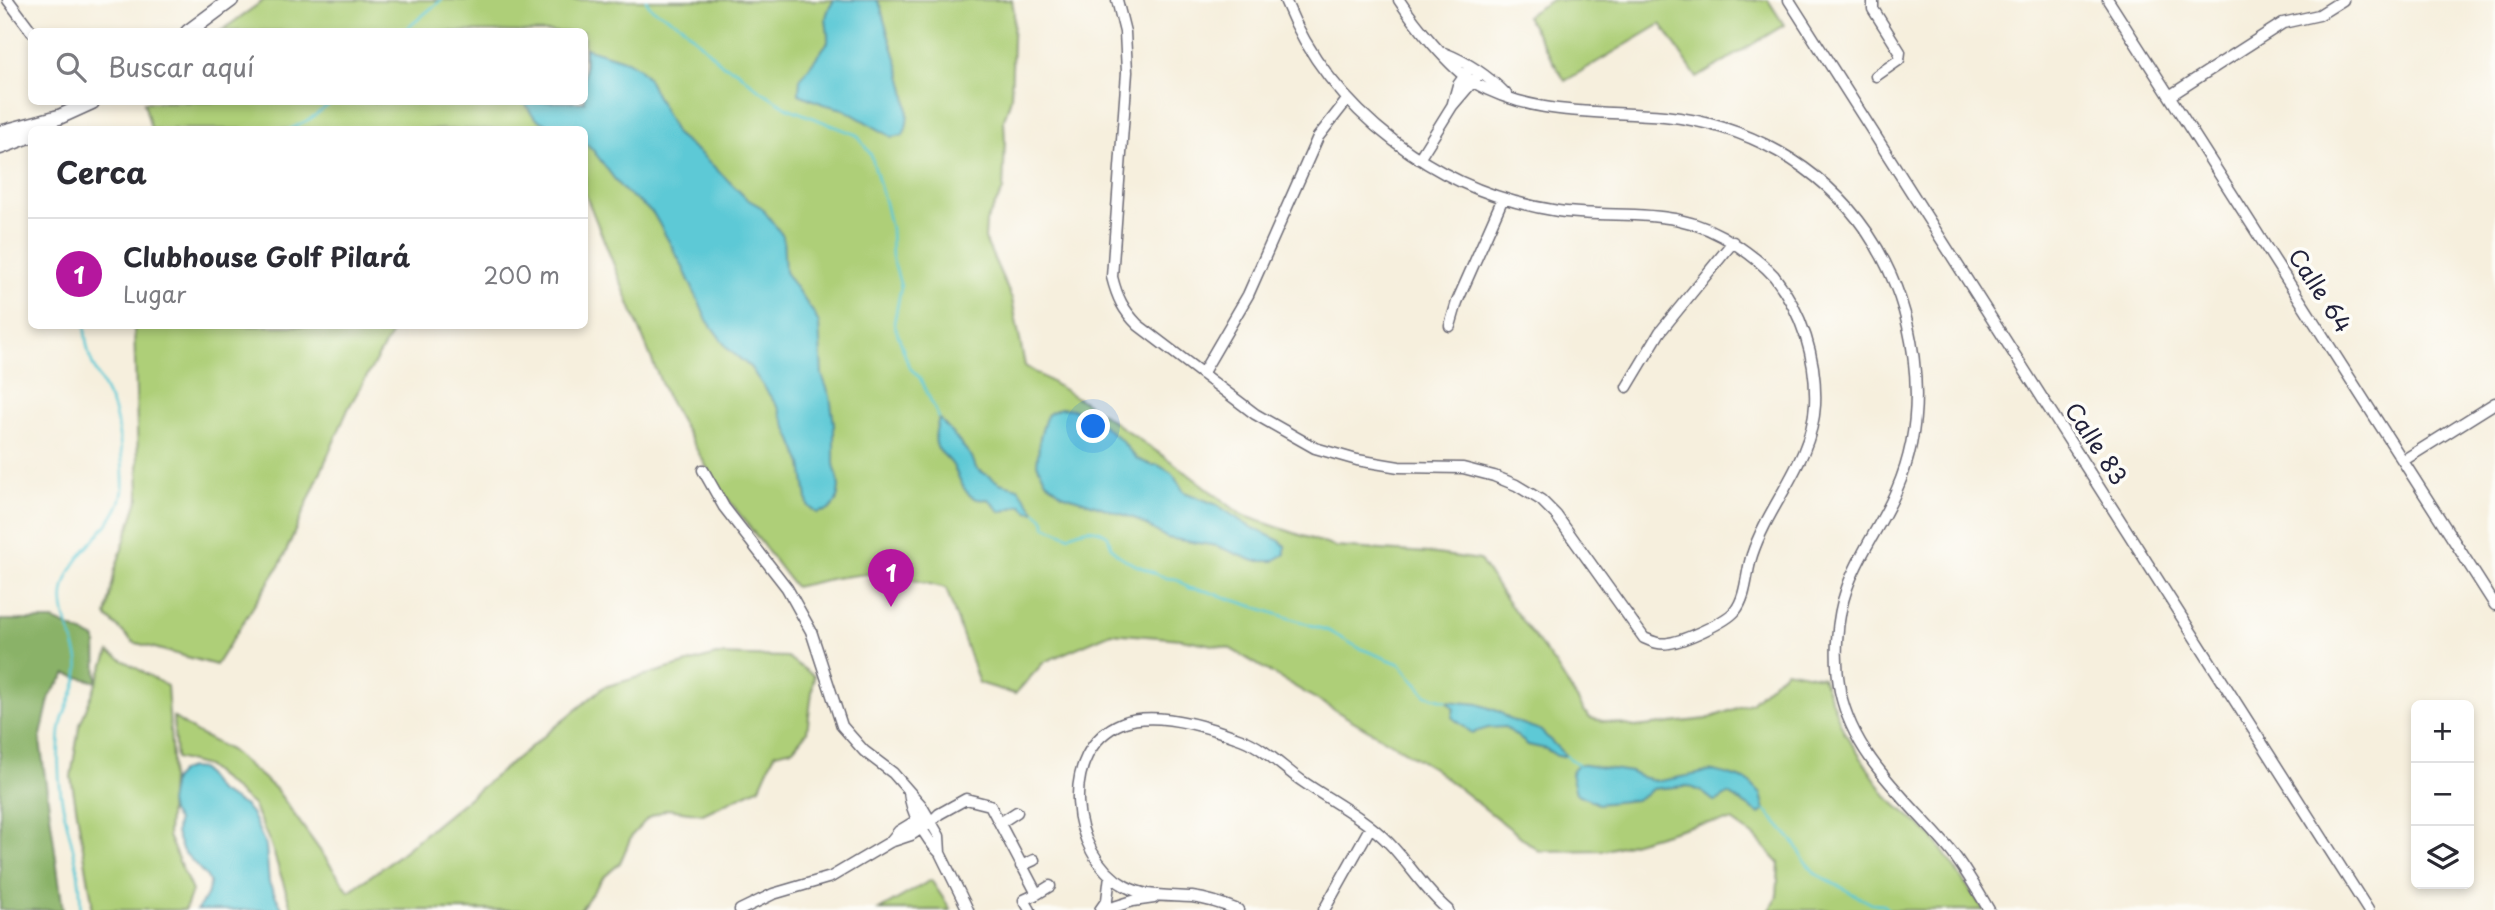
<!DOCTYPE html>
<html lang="es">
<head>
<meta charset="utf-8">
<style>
  :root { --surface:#fff; --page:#f2f2f3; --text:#2b2b33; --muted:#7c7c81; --line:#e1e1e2; --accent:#b5179e }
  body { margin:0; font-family:"Playpen Sans",sans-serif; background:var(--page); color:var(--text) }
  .controls { position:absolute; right:21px; bottom:21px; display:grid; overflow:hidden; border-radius:10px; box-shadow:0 4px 10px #0003 }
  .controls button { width:63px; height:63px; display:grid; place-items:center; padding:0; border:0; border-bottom:2px solid var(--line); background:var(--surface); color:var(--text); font:35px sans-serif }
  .you { position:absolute; left:1094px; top:427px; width:24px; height:24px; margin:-18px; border:5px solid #fff; border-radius:50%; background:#1a73e8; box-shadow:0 0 0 10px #1a73e833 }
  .badge { display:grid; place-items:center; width:46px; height:46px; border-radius:50%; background:var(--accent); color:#fff; font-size:23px; font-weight:700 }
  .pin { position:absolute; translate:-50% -58px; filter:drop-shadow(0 2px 4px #0008) }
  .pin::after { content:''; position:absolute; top:37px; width:24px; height:21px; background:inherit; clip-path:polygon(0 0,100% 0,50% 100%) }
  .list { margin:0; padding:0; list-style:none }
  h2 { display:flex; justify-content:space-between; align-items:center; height:91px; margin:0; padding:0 28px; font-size:30px }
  h2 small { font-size:23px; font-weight:400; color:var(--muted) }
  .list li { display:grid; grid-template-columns:46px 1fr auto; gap:21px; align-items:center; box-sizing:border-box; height:112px; padding:0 28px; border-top:2px solid var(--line) }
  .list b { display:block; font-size:26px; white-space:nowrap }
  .list p { margin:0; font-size:23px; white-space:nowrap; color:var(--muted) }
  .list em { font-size:23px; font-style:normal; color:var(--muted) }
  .icon { flex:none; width:38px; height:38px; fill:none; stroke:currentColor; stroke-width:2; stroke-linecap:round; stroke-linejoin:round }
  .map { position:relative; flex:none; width:2495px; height:910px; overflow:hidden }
  .search { position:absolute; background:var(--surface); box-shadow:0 4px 10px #0003; left:28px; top:28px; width:560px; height:77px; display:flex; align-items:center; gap:18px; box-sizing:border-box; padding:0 24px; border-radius:10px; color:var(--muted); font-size:26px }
  .panel { position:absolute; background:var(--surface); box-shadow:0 4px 10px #0003; left:28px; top:126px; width:560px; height:203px; border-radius:10px }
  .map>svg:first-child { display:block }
  .green { fill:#aecf78; stroke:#68785a; stroke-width:2 }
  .forest { fill:#8ab268; stroke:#566a52; stroke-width:2 }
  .water { fill:#5dc9d6; stroke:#407688; stroke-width:2 }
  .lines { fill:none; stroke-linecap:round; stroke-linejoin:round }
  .stream { stroke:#5dc9d6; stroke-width:2.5 }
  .minor-casing { stroke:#6c6a74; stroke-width:13 }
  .tertiary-casing { stroke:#6c6a74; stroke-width:17 }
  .minor { stroke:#fff; stroke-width:10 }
  .tertiary { stroke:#fff; stroke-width:14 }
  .labels { text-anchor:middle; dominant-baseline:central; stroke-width:7; stroke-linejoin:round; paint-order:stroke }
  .street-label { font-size:23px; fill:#22223b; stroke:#fdfcf7 }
</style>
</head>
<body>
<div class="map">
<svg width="2495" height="910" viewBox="0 0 2495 910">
  <rect width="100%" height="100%" fill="#fdfcf7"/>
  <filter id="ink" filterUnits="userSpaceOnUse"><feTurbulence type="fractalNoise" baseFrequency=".0143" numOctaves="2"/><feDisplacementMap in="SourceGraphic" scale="14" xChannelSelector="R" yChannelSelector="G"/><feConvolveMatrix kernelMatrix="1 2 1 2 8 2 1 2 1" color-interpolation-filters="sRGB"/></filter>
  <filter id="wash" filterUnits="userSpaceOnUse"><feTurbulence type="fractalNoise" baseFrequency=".00686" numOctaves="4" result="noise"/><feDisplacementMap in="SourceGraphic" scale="28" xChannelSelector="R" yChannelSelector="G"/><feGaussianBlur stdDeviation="1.57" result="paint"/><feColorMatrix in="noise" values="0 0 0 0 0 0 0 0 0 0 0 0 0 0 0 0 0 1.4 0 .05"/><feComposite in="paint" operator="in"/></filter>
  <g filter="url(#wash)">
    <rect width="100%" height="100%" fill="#f6efdd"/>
    <!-- green -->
    <path class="green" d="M264 0H1012L1014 12 1011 98 1004 120 1005 142 1003 190 986 222 985 239 1012 299 1025 366 1089 405 1175 464 1242 515 1335 547 1429 553 1480 560 1501 593 1555 664 1589 718 1635 727 1707 719 1751 703 1786 670 1822 677 1844 732 1887 797 1932 836 1984 910H1769L1777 897 1779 863 1755 837 1732 821 1698 824 1607 850 1539 851 1433 768 1229 648 1181 639 1111 633 1044 662 1015 694 979 683 946 588 881 572 835 578 795 587 715 482 666 395 585 193 584 130 151 129 144 102H584V32L221 31Z
      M1552 0H1768L1784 25 1697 78 1661 24 1565 81 1526 16Z
      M134 326H396L349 407 281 563 216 665 133 642 106 616 115 570 139 497Z
      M109 652 167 686 172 759 168 836 192 891 185 910H91L92 901 71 777 79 727Z
      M716 655 787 657 814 676 807 732 793 749 775 753 760 787 703 814 667 809 648 818 632 835 620 863 603 878 580 910H292L271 845 253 805 206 766 176 758 173 717 197 733 230 750 276 789 349 891 389 863 604 687Z
      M931 880 951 910H879Z"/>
    <!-- forest -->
    <path class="forest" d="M0 620H53L96 639 97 682 66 674 50 695 40 740 63 910H0Z"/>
    <!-- water -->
    <path class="water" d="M834 0H877L881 7C886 39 920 106 903 135L892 137 843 109 823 104 799 94 800 79 828 42C829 20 820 22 834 0Z
      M585 48 627 61 639 68 647 77 676 134 703 156 747 199 761 207 783 236 785 272 815 315 819 324 822 375 830 396 834 424V464L839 486 838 495 836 502 829 510 817 513 808 506 802 464 779 409 750 367 728 349 707 320 681 263 653 213 622 189 592 149 585 143 584 130C561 130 534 127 525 102H584Z
      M1060 408 1072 409 1100 423 1119 438 1137 459 1151 465H1158L1173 474 1184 492 1217 505 1247 525 1280 541 1285 546V554L1273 561H1254L1217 546 1167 538 1136 519 1062 494 1046 481 1037 464 1040 437 1045 420 1048 414Z
      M939 418 972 457 976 468 1000 483 1018 488 1036 512 1027 511 1021 505 1001 512 988 499C963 503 962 480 952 464 948 458 940 453 937 447 933 437 937 427 939 418Z
      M1447 701 1478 704 1500 712 1509 719 1540 730 1566 756H1557L1546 749 1528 745 1505 727 1488 728 1472 733 1452 717 1454 709Z
      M1578 764 1631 772 1641 777 1660 781 1713 771 1726 774 1748 781 1761 794 1765 810 1760 814 1728 794 1715 802 1702 792 1687 786 1652 789 1646 795 1635 800 1607 803 1598 804 1576 793 1571 774Z
      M190 768 201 769 218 791 245 806 251 813 266 846 269 883 283 910H197L207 895 210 883 207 877 182 850 176 833 177 821 171 812 169 803 173 780 181 771Z"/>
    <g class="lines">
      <!-- stream -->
      <path class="stream" d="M646 0 651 8 680 24 723 65 737 71 758 89 788 108 857 135 871 155 885 203 891 229 892 256 901 287 894 323 909 367 920 378 939 418
        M403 32 441 0
        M288 130 310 119 333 102
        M1036 512 1045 521V526L1068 536C1082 529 1094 525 1108 536L1111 547 1117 554 1131 563 1166 578 1177 579 1188 588 1206 591 1329 631 1359 648 1400 664 1426 695 1447 701
        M1566 756 1578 764
        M1765 810 1797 846 1804 860 1816 874 1872 904 1883 905 1888 910
        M80 910C83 871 67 833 61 795 58 775 58 752 60 731 62 707 82 686 78 660 75 638 60 617 63 593 68 551 120 528 123 489 124 470 119 422 112 405 99 374 86 362 85 326"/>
    </g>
  </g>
  <g filter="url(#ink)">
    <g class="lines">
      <!-- minor casing -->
      <g class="minor-casing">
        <path id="minor" d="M8 0 32 32
          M1117 0 1125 32 1127 72 1112 277C1117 297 1123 310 1138 325L1255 414 1315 448 1357 460 1399 467 1463 468 1494 476 1516 485 1541 500 1556 515 1644 638C1653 642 1660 645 1669 643 1684 641 1726 622 1735 611 1747 596 1746 572 1752 555 1769 503 1812 461 1815 405 1817 359 1802 312 1774 276 1763 264 1751 255 1738 246 1675 203 1627 220 1558 211 1439 193 1331 113 1285 0
          M1399 0C1414 23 1450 68 1473 82 1533 117 1598 110 1664 116 1745 124 1820 164 1867 232 1916 304 1932 408 1897 489 1883 523 1859 553 1847 588 1836 619 1834 658 1840 691 1854 758 1908 800 1950 850 1965 868 1977 890 1989 910
          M1789 0 2368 910
          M1873 0V9L1900 52 1899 60 1876 76
          M2108 0 2495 605
          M1444 53C1467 62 1489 77 1506 94
          M2171 95 2283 23 2319 15 2343 0
          M1453 103 1458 85 1468 71
          M1419 159 1452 106 1480 73
          M1450 326 1457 302 1503 198
          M1202 374 1248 295 1318 137 1347 100
          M1627 387 1660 332 1733 242
          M2404 460 2495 403
          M703 470 724 507 787 588 811 631 842 726 864 751 893 773 921 805 939 836 940 853 968 910
          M909 792C911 813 925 838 940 853
          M1000 823 1017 812
          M890 842 899 831 922 817
          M1021 866 1034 860
          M740 910 773 894 831 877 890 842 911 835 931 822 939 814 966 799 990 805 1037 894 1050 886
          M1030 910 1024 900 1037 894
          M1100 910 1107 900 1110 875
          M1104 910 1133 901 1154 898
          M1238 910C1223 904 1208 899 1192 897 1168 895 1146 898 1125 886 1069 855 1057 750 1122 723 1155 710 1209 727 1241 739 1265 748 1282 767 1302 781 1331 801 1363 817 1388 842 1409 863 1425 891 1448 910
          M1324 910 1370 828"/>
      </g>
      <!-- tertiary casing -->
      <g class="tertiary-casing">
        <path id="tertiary" d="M188 32 231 0
          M0 133 59 117 92 102
          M0 147 32 135"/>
      </g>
      <!-- minor -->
      <use href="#minor" class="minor"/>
      <!-- tertiary -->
      <use href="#tertiary" class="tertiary"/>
    </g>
  </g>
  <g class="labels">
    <!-- street labels -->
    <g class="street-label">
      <text transform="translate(2321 290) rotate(57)">Calle 64</text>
      <text transform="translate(2097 443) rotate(57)">Calle 83</text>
    </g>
  </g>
</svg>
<div class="controls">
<button>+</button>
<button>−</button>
<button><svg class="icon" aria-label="layers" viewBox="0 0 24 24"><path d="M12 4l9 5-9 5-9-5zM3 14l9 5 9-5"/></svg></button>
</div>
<div class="you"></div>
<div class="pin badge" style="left:891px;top:607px">1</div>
<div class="search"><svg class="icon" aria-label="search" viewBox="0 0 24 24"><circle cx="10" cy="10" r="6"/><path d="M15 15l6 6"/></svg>Buscar aquí</div>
<section class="panel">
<h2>Cerca<small></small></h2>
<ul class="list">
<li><span class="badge">1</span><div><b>Clubhouse Golf Pilará</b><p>Lugar</p></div><em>200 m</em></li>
</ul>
</section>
</div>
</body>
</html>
